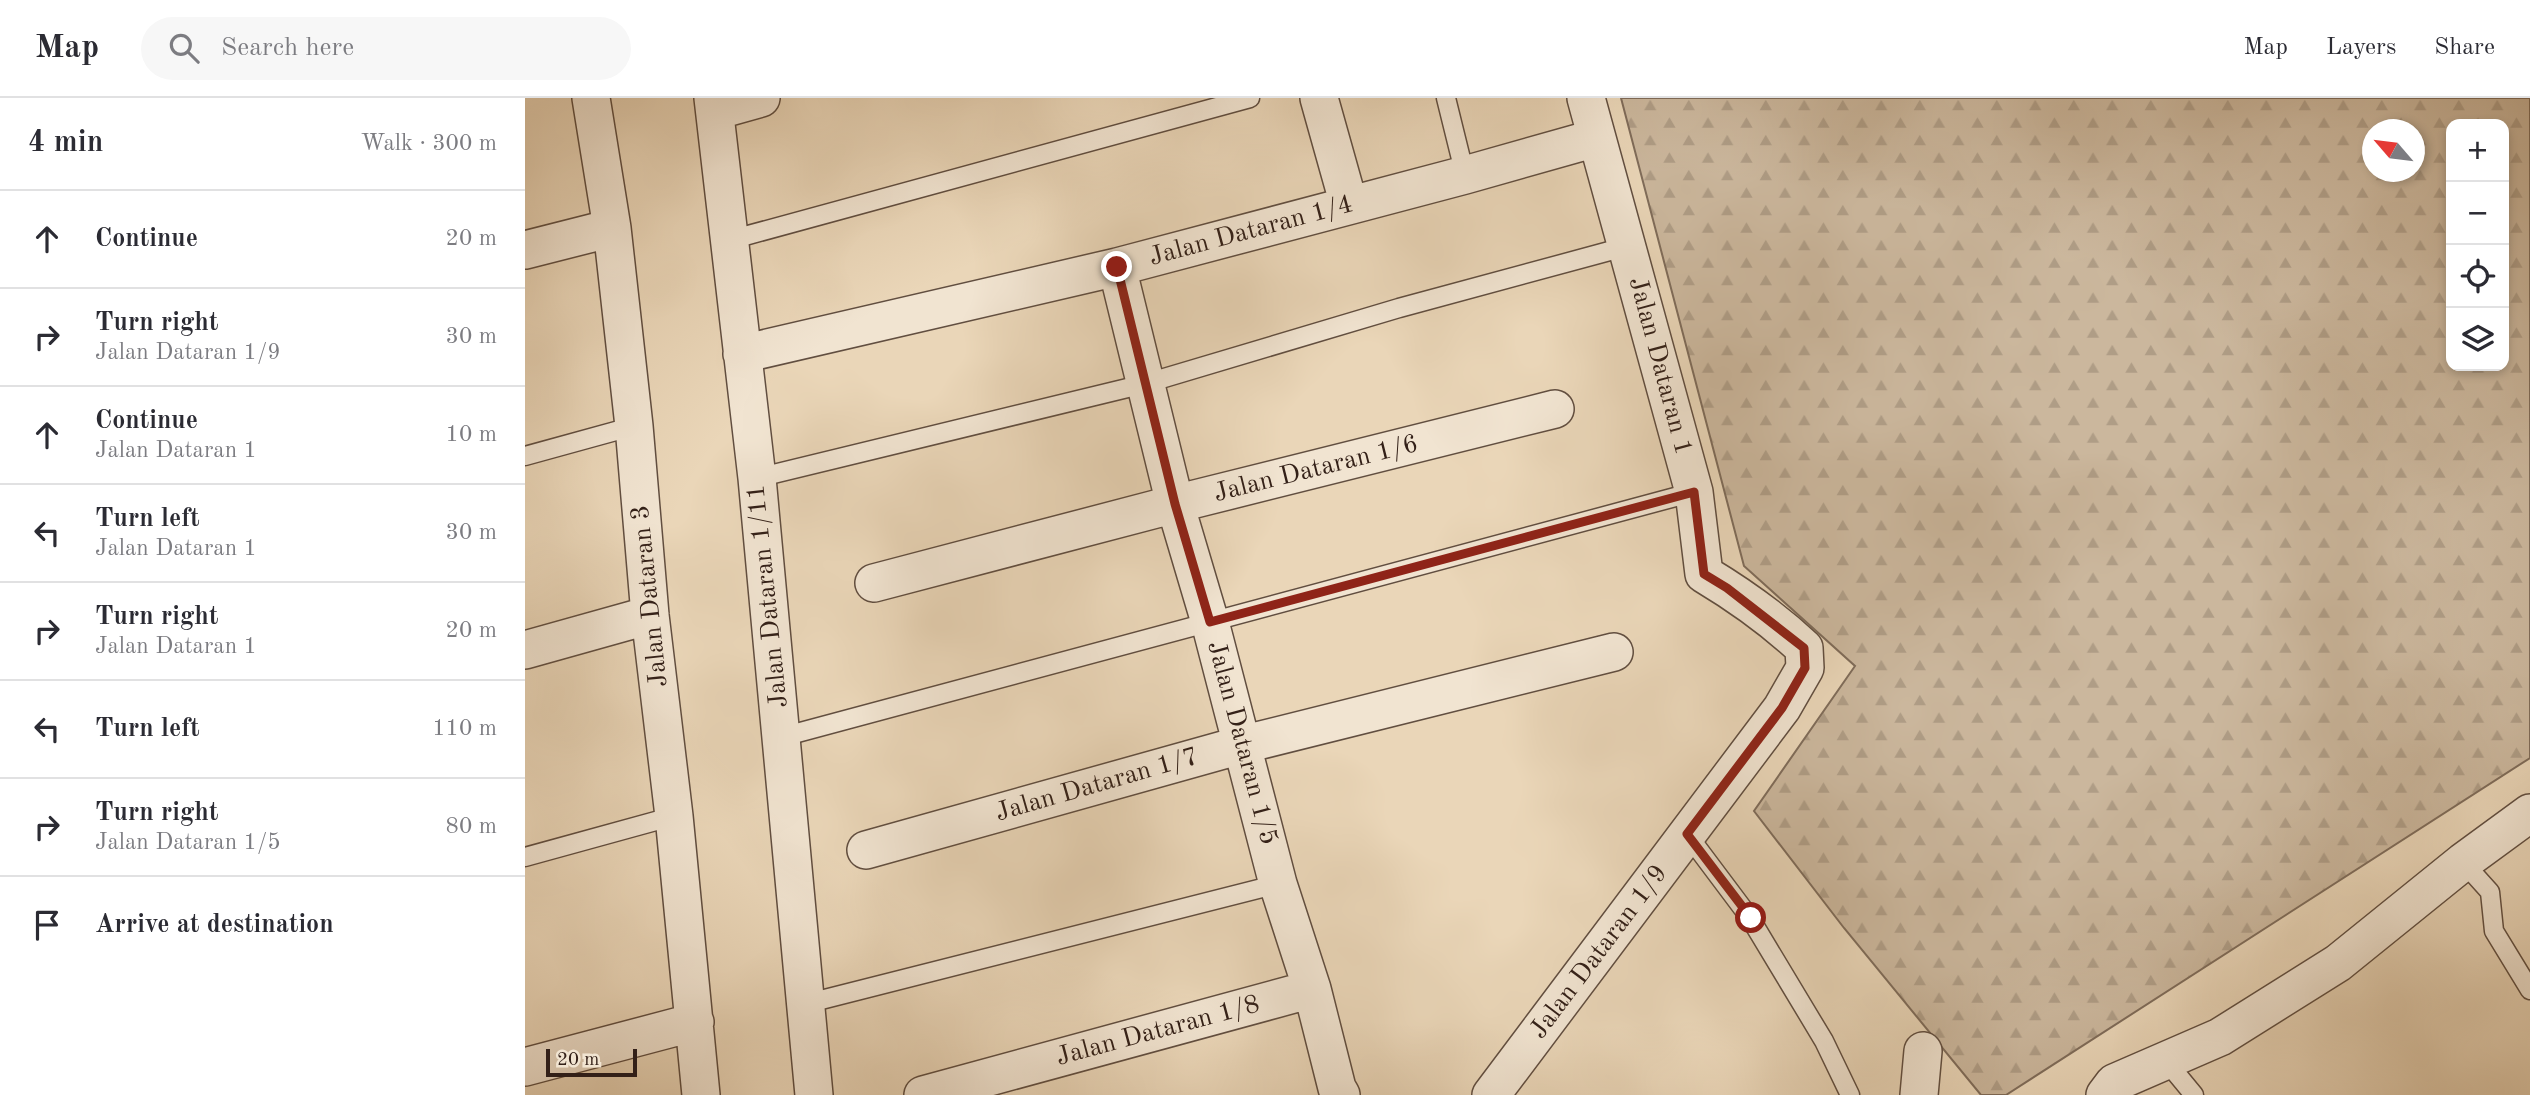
<!DOCTYPE html>
<html lang="en">
<head>
<meta charset="utf-8">
<style>
  :root { --surface:#fff; --page:#f7f7f7; --text:#2b2b33; --muted:#7c7c81; --line:#e1e1e2 }
  body { margin:0; font-family:"Old Standard TT",serif; background:var(--page); color:var(--text) }
  .controls { position:absolute; right:21px; top:21px; display:grid; overflow:hidden; border-radius:14px; box-shadow:0 4px 10px #0003 }
  .controls button { width:63px; height:63px; display:grid; place-items:center; padding:0; border:0; border-bottom:2px solid var(--line); background:var(--surface); color:var(--text); font:35px sans-serif }
  .compass { position:absolute; left:1837px; top:21px; width:63px; height:63px; border-radius:50%; background:var(--surface); box-shadow:0 4px 10px #0003; rotate:298deg }
  .scale { position:absolute; left:21px; bottom:18px; width:91px; box-sizing:border-box; padding-left:7px; border:4px solid #332018; border-top:0; font-size:19px; line-height:24px; white-space:nowrap; color:#332018; -webkit-text-stroke:5px #f1e4d1; paint-order:stroke }
  .stop { position:absolute; width:21px; height:21px; margin:-16px; border:5px solid #8f2418; border-radius:50%; background:#fff }
  .stop.end { background:#8f2418; border-color:#fff; box-shadow:0 2px 7px #0008 }
  .list { margin:0; padding:0; list-style:none }
  h2 { display:flex; justify-content:space-between; align-items:center; height:91px; margin:0; padding:0 28px; font-size:30px }
  h2 small { font-size:23px; font-weight:400; color:var(--muted) }
  .list li { display:grid; grid-template-columns:46px 1fr auto; gap:21px; align-items:center; box-sizing:border-box; height:98px; padding:0 28px; border-top:2px solid var(--line) }
  .list b { display:block; font-size:26px; white-space:nowrap }
  .list p { margin:0; font-size:23px; white-space:nowrap; color:var(--muted) }
  .list em { font-size:23px; font-style:normal; color:var(--muted) }
  .icon { flex:none; width:38px; height:38px; fill:none; stroke:currentColor; stroke-width:2; stroke-linecap:round; stroke-linejoin:round }
  .map { position:relative; flex:none; width:2005px; height:997px; overflow:hidden }
  header { display:flex; align-items:center; gap:42px; box-sizing:border-box; height:98px; padding:0 35px; background:var(--surface); border-bottom:2px solid var(--line) }
  header strong { font-size:33px }
  nav { display:flex; gap:38px; margin-inline-start:auto; font-size:24px }
  .search { width:490px; height:63px; background:var(--page); display:flex; align-items:center; gap:18px; box-sizing:border-box; padding:0 24px; border-radius:38px; color:var(--muted); font-size:26px }
  main { display:flex }
  aside { flex:1; background:var(--surface) }
  .map>svg:first-child { display:block }
  .forest { fill:url(#forest-firs); stroke:#7f6c5a; stroke-width:2; fill-rule:evenodd }
  .lines { fill:none; stroke-linecap:round; stroke-linejoin:round }
  .service-casing { stroke:#614e40; stroke-width:21 }
  .minor-casing { stroke:#614e40; stroke-width:40 }
  .service { stroke:#f1e4d1; stroke-width:18 }
  .minor { stroke:#f1e4d1; stroke-width:37 }
  .route { stroke:#8f2418; stroke-width:9 }
  .labels { text-anchor:middle; dominant-baseline:central; stroke-width:7; stroke-linejoin:round; paint-order:stroke }
  .street-label { font-size:26px; fill:#332018; stroke:#f1e4d1 }
</style>
</head>
<body>
<header>
<strong>Map</strong>
<div class="search"><svg class="icon" aria-label="search" viewBox="0 0 24 24"><circle cx="10" cy="10" r="6"/><path d="M15 15l6 6"/></svg>Search here</div>
<nav><a>Map</a><a>Layers</a><a>Share</a></nav>
</header>
<main>
<aside>
<h2>4 min<small>Walk · 300 m</small></h2>
<ul class="list">
<li><svg class="icon" aria-label="ahead" viewBox="0 0 24 24"><path d="M12 20V5M6 11l6-6 6 6"/></svg><div><b>Continue</b></div><em>20 m</em></li>
<li><svg class="icon" aria-label="right" viewBox="0 0 24 24"><path d="M7 20v-9h11M14 6l5 5-5 5"/></svg><div><b>Turn right</b><p>Jalan Dataran 1/9</p></div><em>30 m</em></li>
<li><svg class="icon" aria-label="ahead" viewBox="0 0 24 24"><path d="M12 20V5M6 11l6-6 6 6"/></svg><div><b>Continue</b><p>Jalan Dataran 1</p></div><em>10 m</em></li>
<li><svg class="icon" aria-label="left" viewBox="0 0 24 24"><path d="M17 20v-9H6M10 6l-5 5 5 5"/></svg><div><b>Turn left</b><p>Jalan Dataran 1</p></div><em>30 m</em></li>
<li><svg class="icon" aria-label="right" viewBox="0 0 24 24"><path d="M7 20v-9h11M14 6l5 5-5 5"/></svg><div><b>Turn right</b><p>Jalan Dataran 1</p></div><em>20 m</em></li>
<li><svg class="icon" aria-label="left" viewBox="0 0 24 24"><path d="M17 20v-9H6M10 6l-5 5 5 5"/></svg><div><b>Turn left</b></div><em>110 m</em></li>
<li><svg class="icon" aria-label="right" viewBox="0 0 24 24"><path d="M7 20v-9h11M14 6l5 5-5 5"/></svg><div><b>Turn right</b><p>Jalan Dataran 1/5</p></div><em>80 m</em></li>
<li><svg class="icon" aria-label="arrive" viewBox="0 0 24 24"><path d="M6 21V4h12l-3 4 3 4H6"/></svg><div><b>Arrive at destination</b></div></li>
</ul>
</aside>
<div class="map">
<svg width="2005" height="997" viewBox="0 0 2005 997">
  <defs>
    <pattern id="forest-firs" width="22" height="20" patternUnits="userSpaceOnUse" patternTransform="scale(1.75)"><rect width="22" height="20" fill="#cbb79d"/><path d="M5 1l3.5 6h-7zM16 11l3.5 6h-7z" fill="#af9d86"/></pattern>
  </defs>
  <rect width="100%" height="100%" fill="#ead6b8"/>
  <filter id="stains"><feTurbulence type="fractalNoise" baseFrequency=".00286" numOctaves="4"/><feColorMatrix values="0 0 0 0 .2 0 0 0 0 .09 0 0 0 0 .02 0 0 0 .5 -.17"/></filter>
  <radialGradient id="worn" r=".72"><stop offset=".6" stop-color="#630" stop-opacity="0"/><stop offset="1" stop-color="#630" stop-opacity=".3"/></radialGradient>
  <!-- forest -->
  <path class="forest" d="M1096 0H2005V660L1481 997H1456L1319 830 1229 713 1330 568 1219 468ZM1926 26H1979V268H1926ZM1848 32H1890V74H1848Z"/>
  <g class="lines">
    <!-- service casing -->
    <g class="service-casing">
      <path id="service" d="M921 0 940 77
        M205 142 725 0
        M0 358 109 328
        M232 380 619 286 874 210 1103 148
        M257 639 1169 394
        M1162 736 1225 820 1299 943 1325 997
        M0 759 149 718
        M1938 764 1965 794 1969 833 2005 892
        M280 906 753 786
        M1641 963 1669 997"/>
    </g>
    <!-- minor casing -->
    <g class="minor-casing">
      <path id="minor" d="M66 0 87 130 109 328 125 517 149 718 176 997
        M188 0 232 380 289 997
        M794 0 824 107
        M190 13 236 0
        M0 152 87 130
        M592 169 650 406 685 524 753 786 787 891 812 990 816 997
        M217 256 592 169 940 77 1071 40
        M349 485 650 406 1030 311
        M0 552 125 517
        M341 752 716 647 1089 554
        M0 969 170 924
        M398 997 787 891
        M966 997 1257 610 1280 570 1279 550C1249 522 1214 497 1179 476L1169 394 1061 0
        M1394 997 1398 953
        M1580 997 1589 985 1695 939 1813 865 1938 764 2005 715"/>
    </g>
    <!-- service -->
    <use href="#service" class="service"/>
    <!-- minor -->
    <use href="#minor" class="minor"/>
  </g>
  <g class="lines">
    <!-- route -->
    <path class="route" d="M592 169 650 406 685 524 1169 394 1179 476 1202 490 1279 550 1280 570 1257 610 1162 736 1226 820"/>
  </g>
  <g class="labels">
    <!-- street labels -->
    <g class="street-label">
      <text transform="translate(726 133) rotate(-15)">Jalan Dataran 1/4</text>
      <text transform="translate(1135 268) rotate(75)">Jalan Dataran 1</text>
      <text transform="translate(791 371) rotate(-14)">Jalan Dataran 1/6</text>
      <text transform="translate(125 498) rotate(-96)">Jalan Dataran 3</text>
      <text transform="translate(243 498) rotate(-96)">Jalan Dataran 1/11</text>
      <text transform="translate(717 645) rotate(75)">Jalan Dataran 1/5</text>
      <text transform="translate(572 687) rotate(-16)">Jalan Dataran 1/7</text>
      <text transform="translate(1074 854) rotate(-53)">Jalan Dataran 1/9</text>
      <text transform="translate(633 933) rotate(-15)">Jalan Dataran 1/8</text>
    </g>
  </g>
  <rect width="100%" height="100%" filter="url(#stains)"/>
  <rect width="100%" height="100%" fill="url(#worn)"/>
</svg>
<div class="controls">
<button>+</button>
<button>−</button>
<button><svg class="icon" aria-label="locate" viewBox="0 0 24 24"><circle cx="12" cy="12" r="6"/><path d="M12 2v4M12 18v4M2 12h4M18 12h4"/></svg></button>
<button><svg class="icon" aria-label="layers" viewBox="0 0 24 24"><path d="M12 4l9 5-9 5-9-5zM3 14l9 5 9-5"/></svg></button>
</div>
<svg class="compass" viewBox="-18 -18 36 36"><path d="M0-13l5 13h-10z" fill="#e53935"/><path d="M0 13l5-13h-10z" fill="#7c7c81"/></svg>
<div class="scale">20 m</div>
<div class="stop" style="left:1226px;top:820px"></div>
<div class="stop end" style="left:592px;top:169px"></div>
</div>
</main>
</body>
</html>
